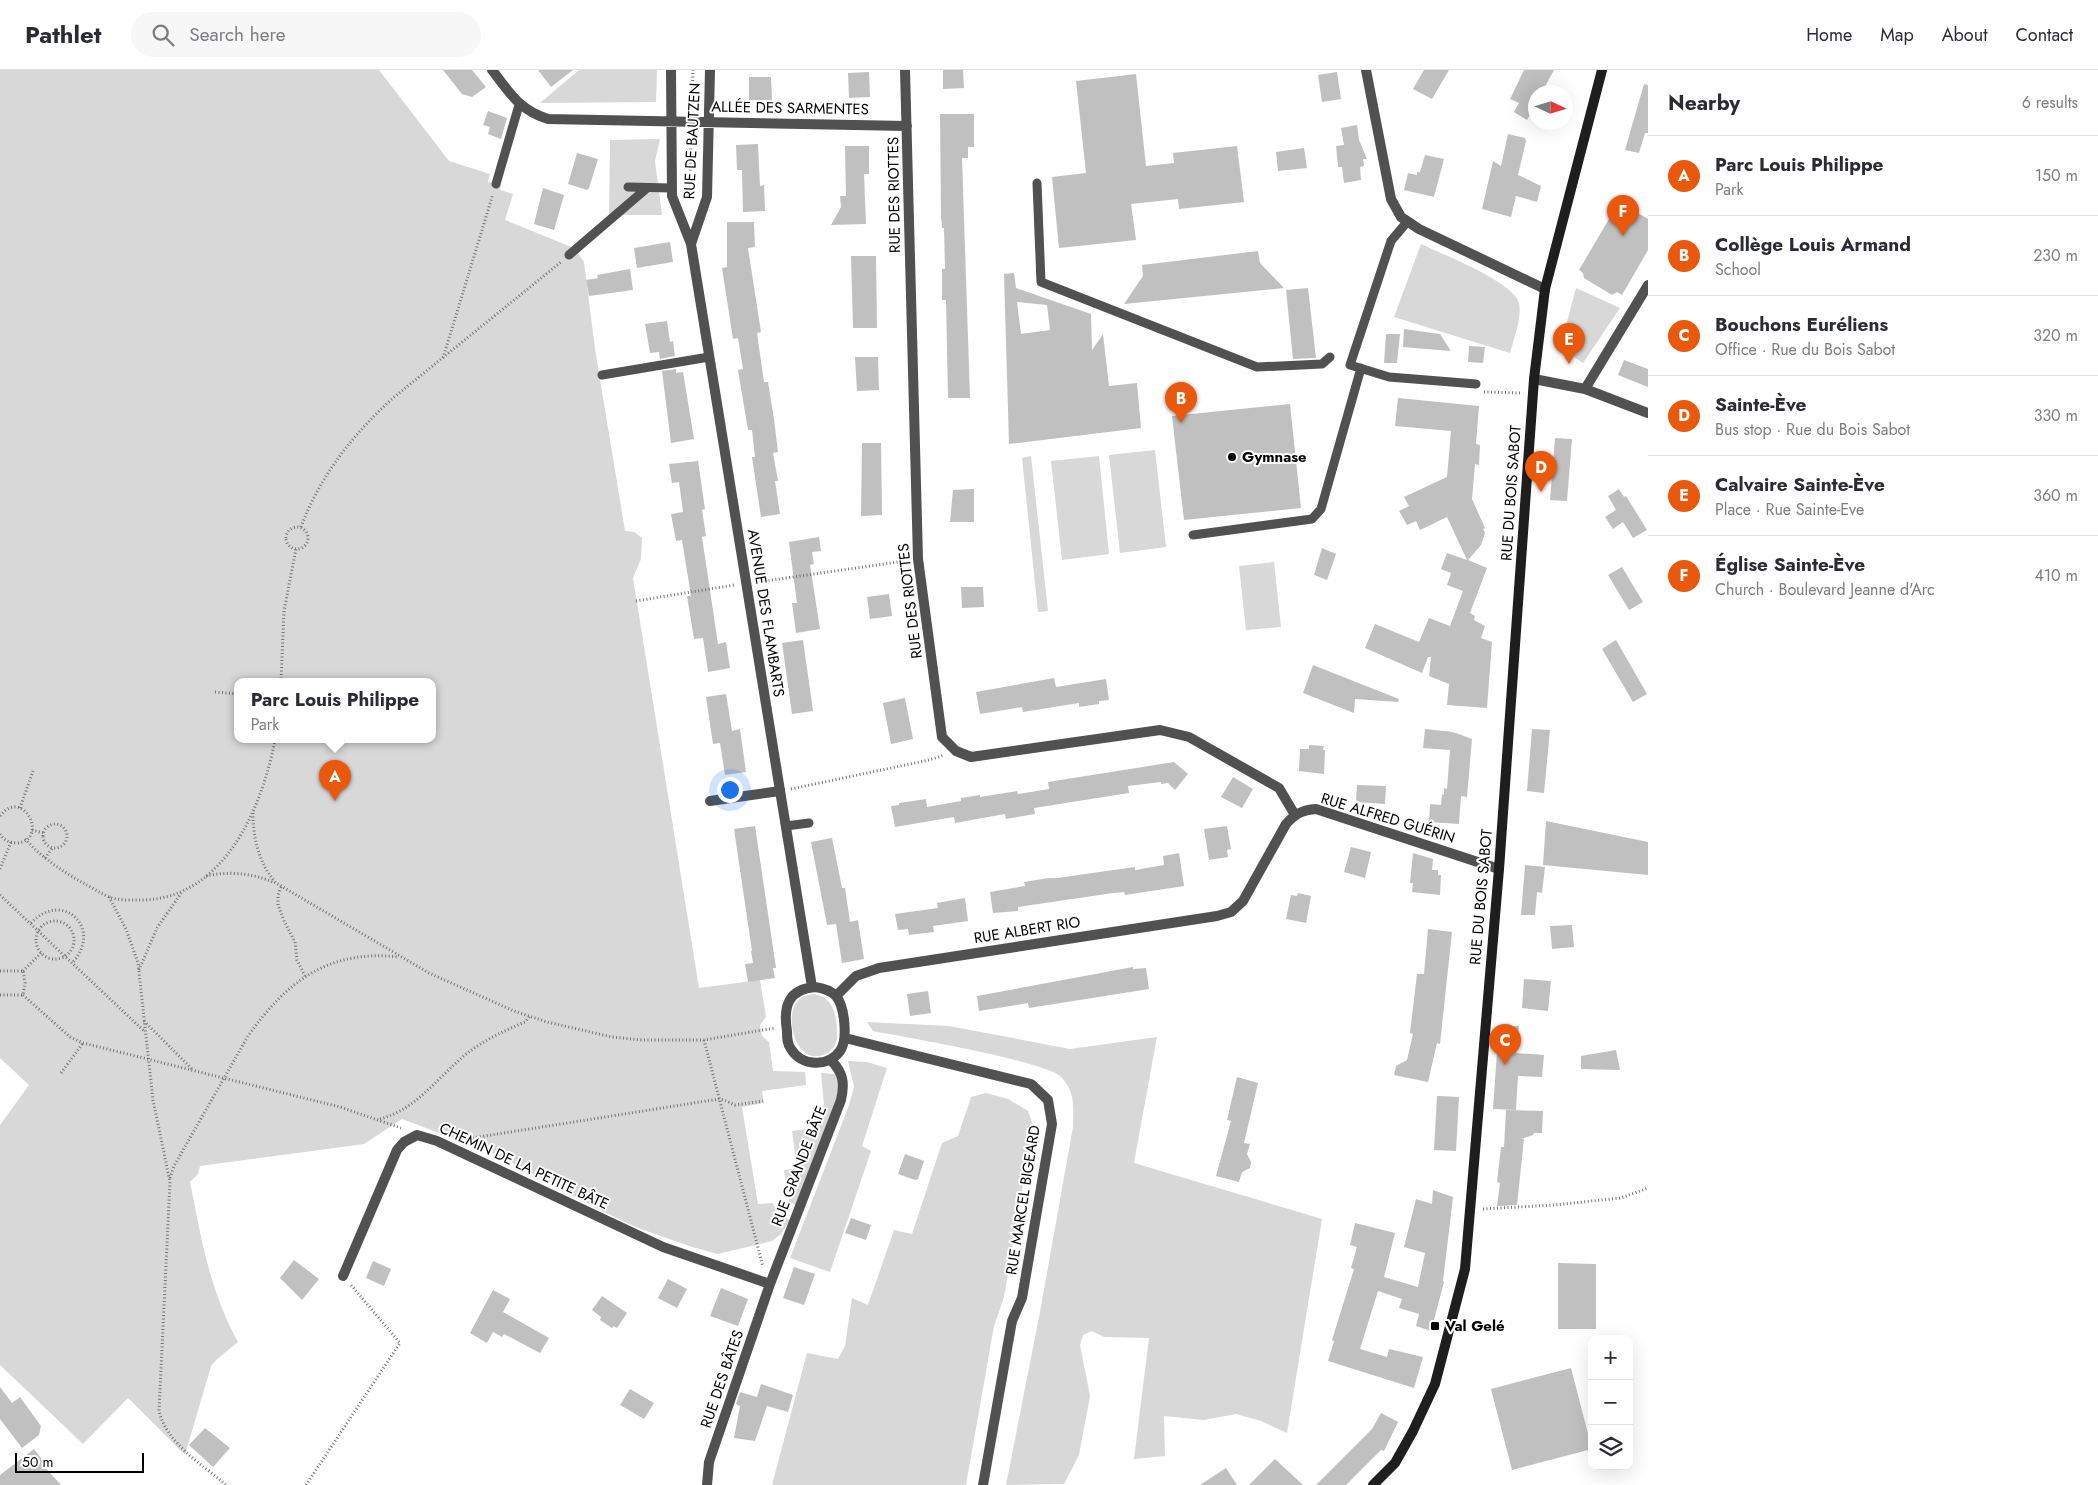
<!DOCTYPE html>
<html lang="en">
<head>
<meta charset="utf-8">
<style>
  :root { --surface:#fff; --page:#f7f7f7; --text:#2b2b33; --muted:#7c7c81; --line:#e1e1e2; --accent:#ea580c }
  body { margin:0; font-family:Jost,sans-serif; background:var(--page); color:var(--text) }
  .controls { position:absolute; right:15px; bottom:15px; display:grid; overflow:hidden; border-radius:10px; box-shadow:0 5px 20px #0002 }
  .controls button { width:45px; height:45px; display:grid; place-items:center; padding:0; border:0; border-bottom:1px solid var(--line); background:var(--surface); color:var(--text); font:25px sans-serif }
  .compass { position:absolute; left:1528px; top:15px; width:45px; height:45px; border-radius:50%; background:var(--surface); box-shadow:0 5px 20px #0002; rotate:94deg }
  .scale { position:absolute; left:15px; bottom:12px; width:129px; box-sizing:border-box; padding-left:5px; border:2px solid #000; border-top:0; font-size:14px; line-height:18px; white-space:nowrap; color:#000; -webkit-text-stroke:4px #fff; paint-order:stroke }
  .you { position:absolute; left:729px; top:719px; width:18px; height:18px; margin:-12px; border:4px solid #fff; border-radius:50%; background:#1a73e8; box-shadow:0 0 0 8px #1a73e833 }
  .badge { display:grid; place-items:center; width:32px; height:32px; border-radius:50%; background:var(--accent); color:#fff; font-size:16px; font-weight:700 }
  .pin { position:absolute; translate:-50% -41px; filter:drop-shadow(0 1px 2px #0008) }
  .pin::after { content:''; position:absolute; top:26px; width:18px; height:15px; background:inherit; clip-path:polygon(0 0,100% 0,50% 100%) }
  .popup { position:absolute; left:234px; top:608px; width:202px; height:65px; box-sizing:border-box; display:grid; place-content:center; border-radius:10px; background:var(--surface); filter:drop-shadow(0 1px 4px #0005); font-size:16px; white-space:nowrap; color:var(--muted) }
  .popup b { font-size:19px; color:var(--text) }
  .popup::after { content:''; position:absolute; left:50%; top:100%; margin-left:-10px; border:10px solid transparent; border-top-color:var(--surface) }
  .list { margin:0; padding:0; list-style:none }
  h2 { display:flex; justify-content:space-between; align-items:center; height:65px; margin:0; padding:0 20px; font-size:21px }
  h2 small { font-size:16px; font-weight:400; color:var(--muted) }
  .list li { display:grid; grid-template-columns:32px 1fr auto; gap:15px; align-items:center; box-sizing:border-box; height:80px; padding:0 20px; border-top:1px solid var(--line) }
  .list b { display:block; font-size:19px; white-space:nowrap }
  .list p { margin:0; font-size:16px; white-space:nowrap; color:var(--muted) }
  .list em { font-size:16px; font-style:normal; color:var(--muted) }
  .icon { flex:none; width:28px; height:28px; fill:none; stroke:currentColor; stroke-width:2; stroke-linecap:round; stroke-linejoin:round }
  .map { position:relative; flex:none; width:1648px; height:1415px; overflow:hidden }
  header { display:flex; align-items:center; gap:30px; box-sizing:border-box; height:70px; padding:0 25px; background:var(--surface); border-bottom:1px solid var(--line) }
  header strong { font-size:24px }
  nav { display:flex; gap:28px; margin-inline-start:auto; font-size:18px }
  .search { width:350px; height:45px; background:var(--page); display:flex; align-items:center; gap:12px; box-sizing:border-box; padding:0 18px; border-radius:28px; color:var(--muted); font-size:19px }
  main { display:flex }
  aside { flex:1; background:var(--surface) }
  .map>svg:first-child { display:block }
  .green { fill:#d8d8d8; fill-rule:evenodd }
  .building { fill:#c0c0c0; fill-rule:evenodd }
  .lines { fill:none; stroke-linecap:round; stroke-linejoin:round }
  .path { stroke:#737373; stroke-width:3; stroke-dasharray:1 2.5; stroke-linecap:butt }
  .service { stroke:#515151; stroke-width:9 }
  .pedestrian { stroke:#515151; stroke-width:10 }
  .minor { stroke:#515151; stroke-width:10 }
  .tertiary { stroke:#515151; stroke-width:10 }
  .secondary { stroke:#1e1e1e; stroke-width:10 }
  .poi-dot { fill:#000; stroke:#fff; stroke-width:2 }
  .labels { text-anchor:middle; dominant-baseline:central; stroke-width:4; stroke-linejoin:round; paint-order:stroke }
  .street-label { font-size:15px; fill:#000; stroke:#fff }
  .poi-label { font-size:15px; font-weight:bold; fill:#000; stroke:#fff; text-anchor:start }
</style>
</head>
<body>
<header>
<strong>Pathlet</strong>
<div class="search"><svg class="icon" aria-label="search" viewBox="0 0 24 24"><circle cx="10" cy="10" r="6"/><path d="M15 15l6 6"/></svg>Search here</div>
<nav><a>Home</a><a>Map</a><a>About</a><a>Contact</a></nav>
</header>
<main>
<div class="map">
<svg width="1648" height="1415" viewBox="0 0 1648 1415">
  <rect width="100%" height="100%" fill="#fff"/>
  <!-- green -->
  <path class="green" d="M0 0H379L449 91 490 104 488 112 501 115 500 120 513 124 505 150 574 178 584 192 595 279 625 461 634 462 642 468 641 489 633 508 699 918 760 910 766 947 760 955 762 966 769 972 773 1001 805 1002 806 1015 762 1021 764 1033 742 1037 758 1134 773 1133 777 1143 790 1150 781 1164 772 1171 718 1184 692 1177 638 1158 602 1141 498 1085 402 1049 364 1074 200 1096 198 1104 190 1112C201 1167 210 1222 238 1272L216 1290 211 1296 185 1385 128 1328 83 1374 0 1295V1055L29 1015 0 988ZM238 612H432V670H238Z
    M579 0H657L656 32 540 33Z
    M660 69 655 91 662 145H609L610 70Z
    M1421 174C1442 184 1514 212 1519 233 1522 248 1514 268 1510 283L1394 247Z
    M1576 218 1620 238 1583 293 1560 278Z
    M1155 380 1166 477 1120 483 1109 385Z
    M1031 386 1048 541 1038 542 1022 388Z
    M1099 386 1109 484 1062 490 1051 391Z
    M1274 492 1281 557 1246 560 1239 496Z
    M812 924C833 925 837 945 837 964 838 972 834 979 827 983 795 1001 781 940 801 928 804 926 808 925 812 924Z
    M867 952 949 956 1070 979 1157 967 1134 1093 1322 1149 1287 1363 1261 1351 1236 1344 1204 1350 1164 1346 1165 1386 1134 1389 1149 1268 1104 1267 1092 1261 1083 1265 1080 1275 1090 1326 1079 1385 1064 1414 1006 1415 1040 1242 1073 1057C1073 1038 1076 1022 1061 1007 1046 991 904 967 873 961Z
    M848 991 867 992 887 998 862 1076 871 1081 830 1202 790 1188 848 1038 854 1017Z
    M821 1003 835 1004 838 1011 837 1027 796 1135 789 1132 784 1100 797 1098 792 1061 812 1058 810 1044 820 1042 824 1035Z
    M986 1023 1008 1029 1028 1041 1033 1055 1004 1227 994 1256 966 1415H772L807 1283 838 1289 845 1276 852 1228 868 1235 894 1160 912 1164 942 1073 958 1066 971 1027Z"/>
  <!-- building -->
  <path class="building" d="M443 0H472L486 17 472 27 462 24Z
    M538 0H573L551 17Z
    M943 0H963L964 18 943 19Z
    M1424 0H1449L1432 29 1413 19Z
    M1524 0H1554L1542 22H1536V35L1527 50 1514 42 1519 33 1510 29Z
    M869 2 870 27 849 28 848 3Z
    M1337 2 1341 29 1322 32 1318 5Z
    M1136 4 1146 96 1174 93 1173 83 1237 76 1244 132 1179 139 1178 129 1131 134 1136 170 1059 178 1052 107 1086 103 1076 11Z
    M749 7H771L772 30H749Z
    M1644 14 1648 15V63H1645L1639 83 1625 80Z
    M488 41 507 48 501 69 488 64 490 57 483 55Z
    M940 44H974V77H968V88H962L970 328H948L946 230H942V199H945L944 158H942L941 145Z
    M1357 55 1359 70 1367 89H1363L1364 96 1360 97 1361 110 1344 113 1342 97H1338L1336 76 1344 75 1341 58Z
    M1508 64 1525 68 1526 71 1518 105 1541 116 1537 132 1516 126 1511 147 1482 139 1493 91 1501 96Z
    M758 74 760 116 764 115 765 141 743 142 742 100H737L736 75Z
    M845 76H869V104H864L866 154 831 155 841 137 840 126H846Z
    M1304 78 1307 98 1278 101 1276 82Z
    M577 83 598 89 589 118 587 120 568 114Z
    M1425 85 1444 89 1434 127 1404 120 1408 103 1417 105V102H1420Z
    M543 118 564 125 554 160 534 154Z
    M1619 132 1648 149V180L1622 225 1617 222 1612 225 1584 208 1583 203 1579 200Z
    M727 152H754L755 177 748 178 761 262 757 263 764 312H768L774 349 778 382 773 383 778 411H775L780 444 761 447 752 387H755L752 360H748L738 300 743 299 738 268 733 269 722 198 727 197Z
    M670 172 673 192 637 198 634 178Z
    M1258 181 1260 193 1284 218 1124 234 1143 206 1142 195Z
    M851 186H876L877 258H853Z
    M630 199 633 220 589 226 586 210 598 208 597 205Z
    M1014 203 1016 218 1091 244 1092 280 1103 264 1109 316 1137 313 1141 358 1009 374 1004 204ZM1017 232 1047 235 1050 260 1021 264Z
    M1308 218 1316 288 1293 289 1286 220Z
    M667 251 670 272 673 271 675 286 660 289 659 282 650 283 645 254Z
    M1404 259 1440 264 1451 281 1403 277Z
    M1386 264H1400L1397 293H1384Z
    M1469 276 1485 277 1483 293 1468 292Z
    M855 287H878L879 320 857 321Z
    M1624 290 1648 299V317L1618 305Z
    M676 299V303L683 302 694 369 671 373 662 301Z
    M1398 328 1479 336 1476 374 1480 375 1479 395 1475 394 1472 429 1485 458 1483 459 1485 463 1481 475 1468 490 1487 498 1470 543 1475 546 1474 550 1485 556 1481 568 1492 572 1487 638 1447 635 1449 614 1429 606 1431 587H1428L1422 603 1365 578 1375 554 1419 572 1429 548 1450 556 1463 521 1447 515 1451 503 1441 499 1447 483 1467 490 1447 447 1420 460 1416 451 1407 455 1399 441 1409 436 1404 427 1447 407 1451 361 1395 356Z
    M1290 334 1301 438 1184 450 1172 346Z
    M1555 368 1572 369 1567 431 1550 430Z
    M862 373H881L882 445 861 446Z
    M698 391 705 439 702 440 706 466 702 467 718 574 726 572 730 598 708 602 703 568 694 569 687 526H691L682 470 676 471 671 444 683 442 679 412 672 413 669 394Z
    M974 419V452H950L953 420Z
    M1619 419 1624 427 1626 426 1647 460 1633 468 1623 452 1613 459 1605 447 1616 440 1608 426Z
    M819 467 821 481 812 482 814 494 810 495 820 559 796 563 792 533H797L789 472Z
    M1322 478 1336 484 1327 510 1314 505Z
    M1622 497 1643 532 1629 540 1608 505Z
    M961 517H983L984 537 962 538Z
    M889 524 892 546 870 549 867 527Z
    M803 570 813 641 792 644 782 573Z
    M1616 570 1647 624 1633 632 1602 579Z
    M1313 595 1399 629 1398 632 1355 629 1354 643 1303 623Z
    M1054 608 1056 617 1106 609 1109 630 1099 631V634L1079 637V633L1023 642 1022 637 980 644 976 622Z
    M726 624 732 661 740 659 746 702 725 705 720 673 713 674 706 627Z
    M905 628 913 669 891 674 883 633Z
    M1425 659 1453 662 1472 669 1467 727 1461 726 1459 754 1429 752 1430 734 1441 735 1442 724 1444 725V718L1447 719 1450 680 1423 678Z
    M1532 659 1550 660 1544 723 1527 721Z
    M1309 675 1324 676 1323 680H1325L1324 704 1299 701 1300 679H1309Z
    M1174 692 1188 704 1175 720 1168 713 1161 714V712L1128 716 1129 723 1034 738 1035 744 1006 749 1005 744 955 753 954 747 895 757 891 736 899 735V733L926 729 927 737 961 731V728L980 725V727L1017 721 1018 724 1049 719 1048 712Z
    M1233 707 1253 719 1242 738 1221 727Z
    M1357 715 1386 716 1385 734 1356 732Z
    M1546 751 1648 772V805L1543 795Z
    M755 756 776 898H773L775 908 748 912 745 894 753 893 751 881H752L734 759Z
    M1227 756 1231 779 1227 780 1228 787 1209 790 1204 759Z
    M832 768 842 818H845L850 852 858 850 864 889 842 893 836 854 827 855 811 772Z
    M1351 777 1371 782 1365 808 1344 802Z
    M1179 783 1184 816 1125 825 1124 822 1113 823 1018 837V841L993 843 990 822 1025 816 1024 812 1049 808H1057L1135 797V800L1164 795 1163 786Z
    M1413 783 1433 789 1432 800H1438V805H1441L1440 825 1412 822 1413 813H1410Z
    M1525 795 1545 797 1542 823 1537 822 1535 845H1521Z
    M1298 823 1311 826 1306 853 1286 849 1291 825 1297 826Z
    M965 828 968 851 933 856 934 862 909 865 908 859 898 860 895 844 938 838 937 833Z
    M1572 855 1574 877 1552 879 1550 856Z
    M1428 859 1452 862 1440 974 1437 973 1428 1012 1394 1005 1396 996 1407 990 1413 964 1410 963 1417 904H1424Z
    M1133 897V899L1146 898 1149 919 1029 938 1028 933 979 941 977 926Z
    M1524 909 1551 911 1548 941 1522 938Z
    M928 921 931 943 910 946 907 924Z
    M1519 956 1516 983 1544 985 1542 1007 1518 1006 1516 1040 1493 1039 1497 982H1503L1505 957Z
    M1616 980 1620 1000 1581 999V986Z
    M1237 1007 1258 1013 1244 1073 1250 1074 1247 1084 1251 1092 1250 1098 1242 1102 1239 1112 1216 1106 1231 1051 1227 1050Z
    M1437 1026 1459 1027 1456 1081 1434 1080Z
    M1506 1040 1543 1041 1542 1063H1534L1533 1065 1521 1069H1524L1517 1135 1497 1136 1500 1113 1497 1112 1501 1077H1504Z
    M905 1084 924 1091 918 1109 915 1110 898 1104Z
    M1433 1120 1453 1127 1443 1211 1444 1212 1431 1261 1416 1256 1419 1244 1399 1238 1402 1229 1378 1221 1360 1279 1387 1287 1389 1279 1423 1287 1414 1318 1328 1291 1334 1271 1332 1270 1354 1199 1351 1198 1357 1177 1350 1175 1355 1153 1395 1163 1384 1207 1418 1217 1425 1183 1404 1177 1416 1129 1432 1134Z
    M851 1148 871 1155 866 1170 845 1163Z
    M294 1190 319 1209 302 1230 280 1208Z
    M373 1191 391 1199 384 1216 366 1208Z
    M1558 1193 1596 1194V1259H1558Z
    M794 1197 815 1204 804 1235 783 1228Z
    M668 1209 687 1219 677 1238 658 1228Z
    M721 1218 748 1229 738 1256 710 1246Z
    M493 1220 510 1229 503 1242 549 1268 540 1283 504 1264 502 1267 493 1262 487 1273 470 1263Z
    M602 1226 627 1243 617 1258 614 1256 612 1258 600 1250 601 1247 592 1240Z
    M1571 1298 1592 1379 1512 1400 1491 1319Z
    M761 1314 793 1325 788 1342 767 1336 755 1371 734 1368 740 1336 736 1334 740 1322 757 1327Z
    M0 1317 12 1333 20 1327 41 1356 39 1365 22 1378 0 1349Z
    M630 1319 654 1333 644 1349 620 1335Z
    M1381 1343 1398 1352 1384 1381 1381 1380 1346 1415H1316L1372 1359Z
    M205 1358 230 1378 213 1397 189 1375Z
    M34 1379 44 1392 42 1394 61 1415H0V1405Z
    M1275 1389 1303 1415H1249Z
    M1226 1398 1237 1415H1200Z"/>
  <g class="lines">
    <!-- path -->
    <path class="path" d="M692 39 693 0
      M683 118H690L691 63
      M443 288 493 124
      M1484 322 1520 323
      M286 468a11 11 0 1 1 22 0a11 11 0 1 1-22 0Z
      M301 457C320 406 353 364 393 328L561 192
      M758 512 905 491
      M636 531 734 515
      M281 612 284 541 296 479
      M215 622 238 624
      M791 719 929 690 944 685
      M20 738 33 701
      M253 743C253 768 259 794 276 813L429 903 514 941 547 952 612 967 642 970H704L775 958
      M0 746C23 716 50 770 17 773 9 773 4 770 0 764
      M43 766a12 12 0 1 1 24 0a12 12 0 1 1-24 0Z
      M32 760 44 763
      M25 769C41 787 62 801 83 813 91 817 100 823 109 827 120 831 132 830 143 830 224 828 262 738 275 670
      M45 788 53 777
      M0 799 11 772
      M206 806C229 801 253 803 275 813
      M281 817 278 825V835L284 851 295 872 297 890 305 906
      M0 825 145 962
      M109 827 126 859 138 893 153 1030 170 1112 159 1341C167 1374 202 1394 226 1415
      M36 870a19 19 0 1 1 38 0a19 19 0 1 1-38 0Z
      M31 853C63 819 104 859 72 893
      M139 900 157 858 182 822
      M0 901H23
      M23 901 41 883
      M0 925H23L25 913 23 901
      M23 925 70 967 83 973 340 1037 401 1058
      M144 951 193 1000
      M704 970 763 1197
      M61 1003 83 973
      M380 1049C417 1039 437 1008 465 985 482 971 504 961 525 952L530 946
      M466 1069 719 1029 724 1030 735 1035 763 1031
      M170 1108 174 1096 248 966C287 911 329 879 399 887
      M1483 1139 1554 1135 1621 1128 1648 1118
      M306 1415 400 1273 351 1215"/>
    <!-- service -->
    <path class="service" d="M1037 113 1041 212 1257 297 1322 294 1330 287
      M496 114 519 35
      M628 117 671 118
      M1407 152 1391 171 1350 295 1389 307 1476 314
      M569 185 647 118
      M602 305 709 287
      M1193 465 1312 449 1321 439 1361 298
      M786 756 809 753"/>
    <!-- pedestrian -->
    <path class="pedestrian" d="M710 731 780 721"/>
    <!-- minor -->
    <path class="minor" d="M492 0C510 23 519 40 548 49L907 56
      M671 0 672 126 691 174 812 917
      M905 0 918 489 942 667 956 681 971 687 1160 660 1189 667 1279 718 1295 745
      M691 174 707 127 710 0
      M1534 309 1585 319 1648 343
      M1585 319 1648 215
      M815 917C823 918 830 920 836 926 845 937 848 970 840 981 828 998 801 996 791 979 787 974 787 967 787 961 783 937 788 919 815 917Z
      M836 926 856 906 879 898 1217 846 1231 842 1243 831 1286 754C1295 744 1302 740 1316 739L1499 799
      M845 968 1031 1014 1048 1030 1052 1054 1022 1228 1012 1251 983 1415
      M343 1206 397 1080 404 1072 417 1065 437 1071 663 1177 770 1214
      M707 1415 709 1392 770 1214 841 1030C845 1012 843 1003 831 990"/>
    <!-- tertiary -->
    <path class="tertiary" d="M1366 0 1391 129 1401 147 1419 159 1545 219"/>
    <!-- secondary -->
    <path class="secondary" d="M1373 1415 1395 1393 1413 1361 1435 1314 1465 1199 1499 799 1534 309 1545 219 1602 0"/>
  </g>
  <!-- markers -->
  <g class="poi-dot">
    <circle cx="1232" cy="387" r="5"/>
    <rect x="1430" y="1251" width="10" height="10" rx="2.5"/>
  </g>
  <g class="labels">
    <!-- street labels -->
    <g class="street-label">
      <text transform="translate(790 38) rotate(1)">ALLÉE DES SARMENTES</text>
      <text transform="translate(692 71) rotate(-87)">RUE DE BAUTZEN</text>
      <text transform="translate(894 125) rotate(-91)">RUE DES RIOTTES</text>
      <text transform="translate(1511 423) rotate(-86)">RUE DU BOIS SABOT</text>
      <text transform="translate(910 531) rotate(-97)">RUE DES RIOTTES</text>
      <text transform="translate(766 543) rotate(81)">AVENUE DES FLAMBARTS</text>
      <text transform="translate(1388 748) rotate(17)">RUE ALFRED GUÉRIN</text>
      <text transform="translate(1481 827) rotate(-85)">RUE DU BOIS SABOT</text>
      <text transform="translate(1027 860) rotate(-9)">RUE ALBERT RIO</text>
      <text transform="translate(524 1096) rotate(25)">CHEMIN DE LA PETITE BÂTE</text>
      <text transform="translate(799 1096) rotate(-69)">RUE GRANDE BÂTE</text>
      <text transform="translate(1023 1130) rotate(-81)">RUE MARCEL BIGEARD</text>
      <text transform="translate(722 1309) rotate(-71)">RUE DES BÂTES</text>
    </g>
    <!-- poi labels -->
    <g class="poi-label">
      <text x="1242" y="387">Gymnase</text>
      <text x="1445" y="1256">Val Gelé</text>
    </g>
  </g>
</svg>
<div class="controls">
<button>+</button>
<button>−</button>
<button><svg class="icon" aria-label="layers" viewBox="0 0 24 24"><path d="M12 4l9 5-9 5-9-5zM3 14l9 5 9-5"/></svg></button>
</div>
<svg class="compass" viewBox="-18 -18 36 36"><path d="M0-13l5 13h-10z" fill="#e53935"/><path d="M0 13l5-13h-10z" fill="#7c7c81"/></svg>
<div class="scale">50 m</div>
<div class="you"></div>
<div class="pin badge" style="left:335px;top:731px">A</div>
<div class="popup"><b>Parc Louis Philippe</b>Park</div>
<div class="pin badge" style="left:1181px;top:353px">B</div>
<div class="pin badge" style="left:1505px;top:995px">C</div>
<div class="pin badge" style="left:1541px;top:422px">D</div>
<div class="pin badge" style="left:1569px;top:294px">E</div>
<div class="pin badge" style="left:1623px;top:166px">F</div>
</div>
<aside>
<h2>Nearby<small>6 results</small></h2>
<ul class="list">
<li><span class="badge">A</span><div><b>Parc Louis Philippe</b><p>Park</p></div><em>150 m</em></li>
<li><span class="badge">B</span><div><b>Collège Louis Armand</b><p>School</p></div><em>230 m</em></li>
<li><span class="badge">C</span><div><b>Bouchons Euréliens</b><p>Office · Rue du Bois Sabot</p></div><em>320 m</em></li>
<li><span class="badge">D</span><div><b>Sainte-Ève</b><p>Bus stop · Rue du Bois Sabot</p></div><em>330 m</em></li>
<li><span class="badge">E</span><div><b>Calvaire Sainte-Ève</b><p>Place · Rue Sainte-Eve</p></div><em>360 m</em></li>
<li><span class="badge">F</span><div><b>Église Sainte-Ève</b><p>Church · Boulevard Jeanne d'Arc</p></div><em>410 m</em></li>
</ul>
</aside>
</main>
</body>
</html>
